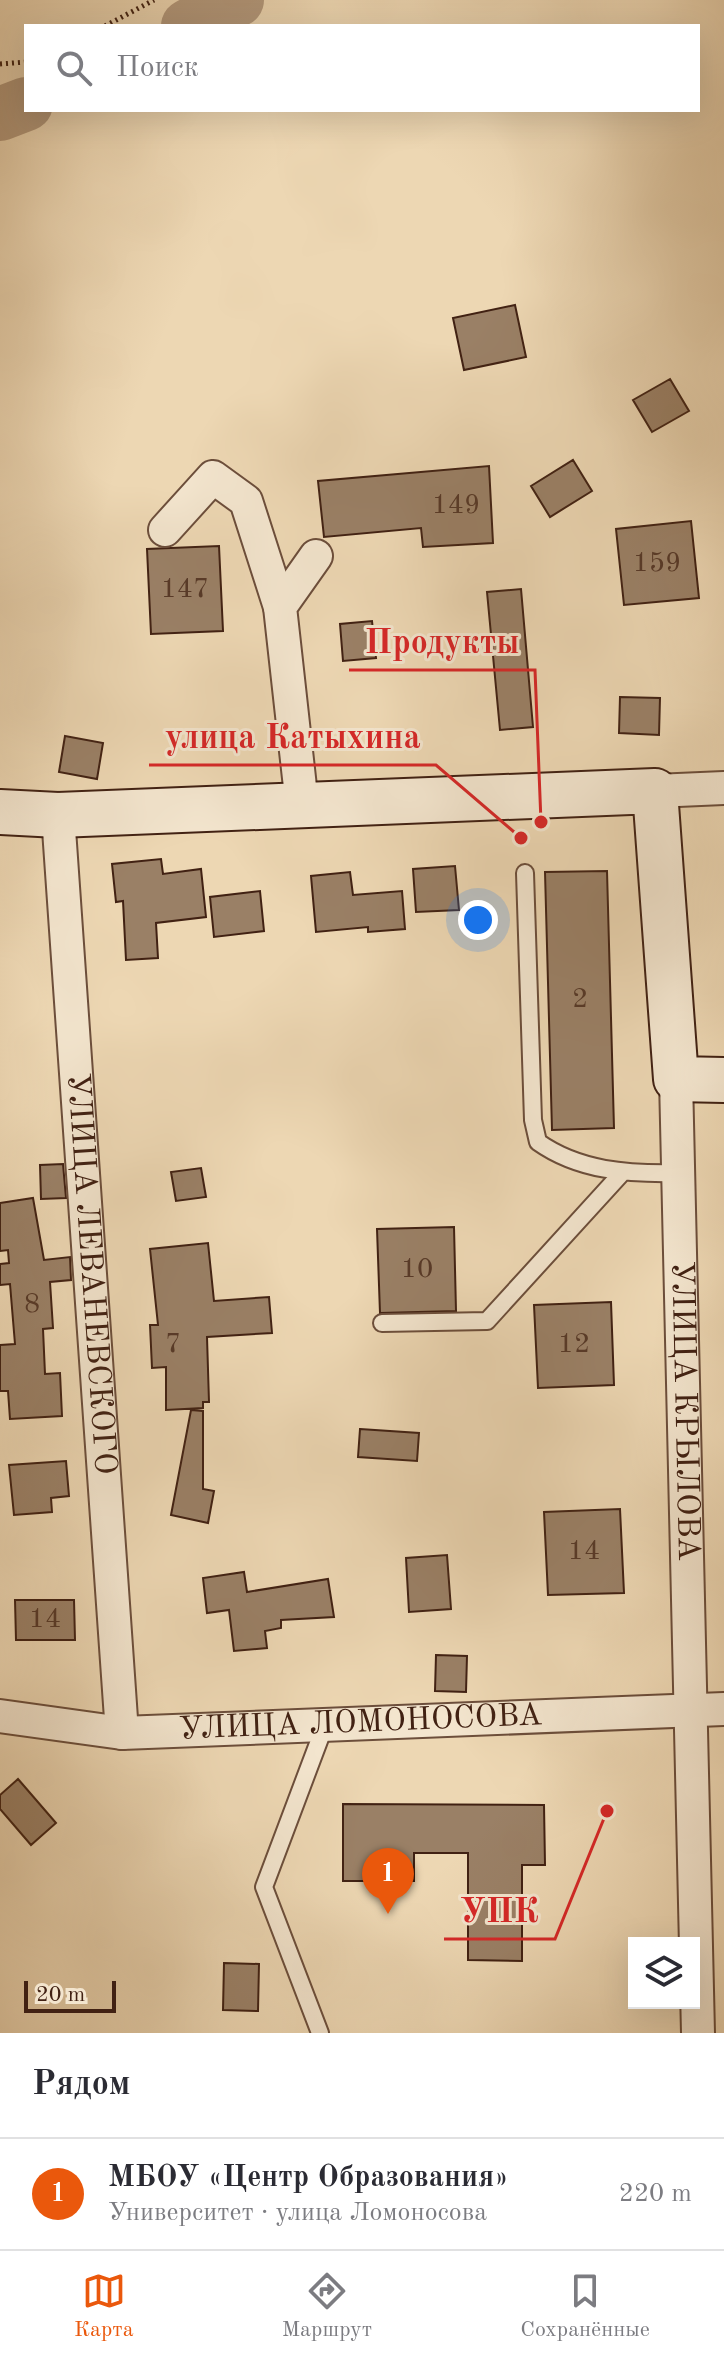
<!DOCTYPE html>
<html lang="ru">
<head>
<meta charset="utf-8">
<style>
  :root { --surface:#fff; --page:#f7f7f7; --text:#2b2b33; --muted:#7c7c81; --line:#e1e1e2; --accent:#ea580c }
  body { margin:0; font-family:"Old Standard TT",serif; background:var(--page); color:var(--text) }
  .controls { position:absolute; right:24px; bottom:24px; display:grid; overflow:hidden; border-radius:0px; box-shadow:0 8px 32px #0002 }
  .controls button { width:72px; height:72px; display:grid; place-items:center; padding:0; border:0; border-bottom:2px solid var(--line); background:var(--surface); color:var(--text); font:40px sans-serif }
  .scale { position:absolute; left:24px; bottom:20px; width:92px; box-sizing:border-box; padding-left:8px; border:4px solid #412113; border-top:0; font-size:22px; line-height:28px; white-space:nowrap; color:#412113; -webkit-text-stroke:6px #f3e5ce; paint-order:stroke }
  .you { position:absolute; left:478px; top:920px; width:28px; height:28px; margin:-20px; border:6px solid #fff; border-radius:50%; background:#1a73e8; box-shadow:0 0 0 12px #1a73e833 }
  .badge { display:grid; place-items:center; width:52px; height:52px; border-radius:50%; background:var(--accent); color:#fff; font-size:26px; font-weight:700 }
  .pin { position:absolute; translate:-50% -66px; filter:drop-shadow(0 2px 4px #0008) }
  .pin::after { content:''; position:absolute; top:42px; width:28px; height:24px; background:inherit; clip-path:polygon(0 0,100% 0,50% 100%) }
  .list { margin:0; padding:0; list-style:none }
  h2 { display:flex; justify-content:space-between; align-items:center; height:104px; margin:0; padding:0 32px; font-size:34px }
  h2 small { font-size:26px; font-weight:400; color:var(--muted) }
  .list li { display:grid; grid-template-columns:52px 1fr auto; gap:24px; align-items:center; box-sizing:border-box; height:112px; padding:0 32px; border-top:2px solid var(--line) }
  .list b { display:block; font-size:30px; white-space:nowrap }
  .list p { margin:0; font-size:26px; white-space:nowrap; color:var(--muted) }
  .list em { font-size:26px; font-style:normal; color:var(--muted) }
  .icon { flex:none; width:44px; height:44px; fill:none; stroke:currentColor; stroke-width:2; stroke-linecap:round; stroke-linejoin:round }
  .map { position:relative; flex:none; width:724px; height:2033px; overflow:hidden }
  .search { position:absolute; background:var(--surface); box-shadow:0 8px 32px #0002; left:24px; right:24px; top:24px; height:88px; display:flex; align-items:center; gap:20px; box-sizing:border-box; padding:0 28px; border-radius:0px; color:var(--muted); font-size:30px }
  .sheet { height:216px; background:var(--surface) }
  nav { display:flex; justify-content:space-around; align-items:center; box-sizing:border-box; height:112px; border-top:2px solid var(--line); background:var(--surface); font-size:22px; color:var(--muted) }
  nav a { display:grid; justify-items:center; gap:4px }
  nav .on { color:var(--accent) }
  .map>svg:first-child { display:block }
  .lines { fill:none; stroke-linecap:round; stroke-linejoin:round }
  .river { stroke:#b3997d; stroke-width:54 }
  .building { fill:#9a8066; stroke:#412113; stroke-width:2 }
  .lane-casing { stroke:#6c4e3b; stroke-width:20 }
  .street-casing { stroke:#6c4e3b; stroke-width:36 }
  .secondary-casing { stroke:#412113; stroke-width:48 }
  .path { stroke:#412113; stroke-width:5; stroke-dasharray:2 4; stroke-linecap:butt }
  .lane { stroke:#f3e5ce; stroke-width:16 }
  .street { stroke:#f3e5ce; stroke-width:32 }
  .secondary { stroke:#f3e5ce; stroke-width:44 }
  .labels { text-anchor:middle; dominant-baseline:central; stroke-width:6; stroke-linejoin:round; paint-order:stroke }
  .number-label { font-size:28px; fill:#573928 }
  .street-label { font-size:32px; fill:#412113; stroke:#f3e5ce }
  .leader { fill:none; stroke:#d62828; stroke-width:3 }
  .callout-dot { fill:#d62828; stroke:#f3e5ce; stroke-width:3 }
  .callout-label { font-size:34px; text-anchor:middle; font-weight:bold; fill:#d62828; stroke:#f3e5ce; stroke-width:6; stroke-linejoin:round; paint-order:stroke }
</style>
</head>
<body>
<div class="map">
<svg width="724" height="2033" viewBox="0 0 724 2033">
  <rect width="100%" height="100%" fill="#edd7b3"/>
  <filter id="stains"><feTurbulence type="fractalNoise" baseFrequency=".0025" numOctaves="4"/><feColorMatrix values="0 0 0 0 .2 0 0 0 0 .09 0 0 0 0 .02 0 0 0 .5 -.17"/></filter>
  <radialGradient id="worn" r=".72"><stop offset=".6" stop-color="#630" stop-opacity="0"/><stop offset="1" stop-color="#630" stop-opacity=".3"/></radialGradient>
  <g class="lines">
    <!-- river -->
    <path class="river" d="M188 26 237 0
      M0 114 26 104"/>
  </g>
  <!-- building -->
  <path class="building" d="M515 305 526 357 464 370 453 318Z
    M670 379 689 411 652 432 633 400Z
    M573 460 592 491 550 517 531 486Z
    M489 466 493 543 423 547 421 528 324 537 318 481Z
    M691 521 699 598 624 605 616 529Z
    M219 546 223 631 151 634 147 549Z
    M521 589 533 727 500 730 487 592Z
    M372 621 376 658 343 661 340 624Z
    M620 697 660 698 659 735 619 733Z
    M65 736 103 743 97 779 59 772Z
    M161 859 163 874 201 869 206 917 156 923 158 958 126 960 123 901 116 902 112 864Z
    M455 866 459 910 416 912 413 869Z
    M607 871 614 1128 552 1130 545 872Z
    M350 872 353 895 402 891 405 929 368 932V927L316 932 311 876Z
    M260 891 264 931 214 937 210 897Z
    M63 1164 66 1198 41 1199 40 1165Z
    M201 1168 206 1197 176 1201 171 1172Z
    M33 1198 44 1260 70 1257 71 1280 50 1282 53 1328 43 1329 45 1374 60 1373 62 1416 10 1419 8 1391H0V1345L15 1344 10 1284 0 1285V1264L9 1263 8 1250 0 1251V1203Z
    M454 1227 456 1311 380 1313 377 1229Z
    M208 1243 214 1301 269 1297 272 1333 207 1337 209 1402H203V1408L166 1410V1367L152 1368 150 1325H158L150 1249Z
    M611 1302 614 1385 538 1388 534 1305Z
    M191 1410 203 1411V1489L214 1491 208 1523 171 1515Z
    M360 1429 419 1433 417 1461 358 1457Z
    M66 1461 69 1496 51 1498 52 1512 14 1515 9 1465Z
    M620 1509 624 1593 548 1595 544 1512Z
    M447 1555 451 1609 409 1612 406 1558Z
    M244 1572 247 1592 328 1579 334 1617 281 1620V1628L265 1631 267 1648 234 1651 229 1610 207 1613 203 1578Z
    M15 1600H74L75 1640H16Z
    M436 1655 467 1656 466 1692 435 1691Z
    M18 1779 56 1823 31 1845 0 1809V1795Z
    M343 1804 544 1805 545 1865H522V1961L468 1960V1853H414V1881H343Z
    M224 1963 259 1964 258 2011 223 2010Z"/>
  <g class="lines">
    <!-- lane casing -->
    <g class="lane-casing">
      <path id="lane" d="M525 873 533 1120 538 1142C579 1171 628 1174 677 1173
        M382 1323 487 1321 621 1174
        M320 2033 264 1887 325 1725"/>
    </g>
    <!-- street casing -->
    <g class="street-casing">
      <g id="street">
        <path d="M165 530 213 477 246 501 280 607"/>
        <path d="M655 791 724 788"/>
        <path d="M302 805 280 607 316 556"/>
        <path id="s1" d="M58 815 122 1733"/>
        <path id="s2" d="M676 1079 698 2033"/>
        <path id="s3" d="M0 1716 122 1733 724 1709"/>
      </g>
    </g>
    <!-- secondary casing -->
    <g class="secondary-casing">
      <path id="secondary" d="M0 812 58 815 655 791 676 1079 724 1080"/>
    </g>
    <!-- path -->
    <path class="path" d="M105 26 154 0
      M0 64 26 62"/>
    <!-- lane -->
    <use href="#lane" class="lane"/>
    <!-- street -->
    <use href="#street" class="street"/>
    <!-- secondary -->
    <use href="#secondary" class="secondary"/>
  </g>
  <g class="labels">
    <!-- number labels -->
    <g class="number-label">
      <text x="456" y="506">149</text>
      <text x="657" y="564">159</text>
      <text x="185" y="590">147</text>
      <text x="580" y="1000">2</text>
      <text x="417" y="1270">10</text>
      <text x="32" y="1305">8</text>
      <text x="173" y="1345">7</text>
      <text x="574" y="1345">12</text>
      <text x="584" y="1552">14</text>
      <text x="45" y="1620">14</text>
    </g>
    <!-- street labels -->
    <g class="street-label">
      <text stroke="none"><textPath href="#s1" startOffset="460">УЛИЦА ЛЕВАНЕВСКОГО</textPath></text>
      <text stroke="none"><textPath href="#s2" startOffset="332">УЛИЦА КРЫЛОВА</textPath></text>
      <text stroke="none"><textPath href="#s3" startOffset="362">УЛИЦА ЛОМОНОСОВА</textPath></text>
    </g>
  </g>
  <!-- callouts -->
  <path class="leader" d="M541 822L535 670H349M521 838L436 765H149M607 1811L555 1939H444"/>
  <g class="callout-dot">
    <circle cx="541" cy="822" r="8"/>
    <circle cx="521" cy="838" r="8"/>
    <circle cx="607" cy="1811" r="8"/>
  </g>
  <g class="callout-label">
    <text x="442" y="653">Продукты</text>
    <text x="293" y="748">улица Катыхина</text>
    <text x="499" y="1922">УПК</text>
  </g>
  <rect width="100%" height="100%" filter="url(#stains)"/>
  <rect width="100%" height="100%" fill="url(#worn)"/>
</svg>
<div class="controls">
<button><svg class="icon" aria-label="layers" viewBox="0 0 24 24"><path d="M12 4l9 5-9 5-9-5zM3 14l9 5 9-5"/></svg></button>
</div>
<div class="scale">20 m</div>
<div class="you"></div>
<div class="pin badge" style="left:388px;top:1914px">1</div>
<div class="search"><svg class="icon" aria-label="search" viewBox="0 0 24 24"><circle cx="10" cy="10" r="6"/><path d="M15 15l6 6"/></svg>Поиск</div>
</div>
<section class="sheet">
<h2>Рядом<small></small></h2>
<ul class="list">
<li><span class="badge">1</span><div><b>МБОУ «Центр Образования»</b><p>Университет · улица Ломоносова</p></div><em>220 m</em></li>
</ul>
</section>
<nav>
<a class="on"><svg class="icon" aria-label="map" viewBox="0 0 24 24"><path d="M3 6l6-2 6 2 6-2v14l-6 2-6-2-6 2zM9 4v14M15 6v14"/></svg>Карта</a>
<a><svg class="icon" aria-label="directions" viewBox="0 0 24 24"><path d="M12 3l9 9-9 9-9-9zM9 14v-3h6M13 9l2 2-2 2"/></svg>Маршрут</a>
<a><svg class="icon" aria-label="saved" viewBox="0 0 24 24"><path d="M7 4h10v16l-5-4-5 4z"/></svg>Сохранённые</a>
</nav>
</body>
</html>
